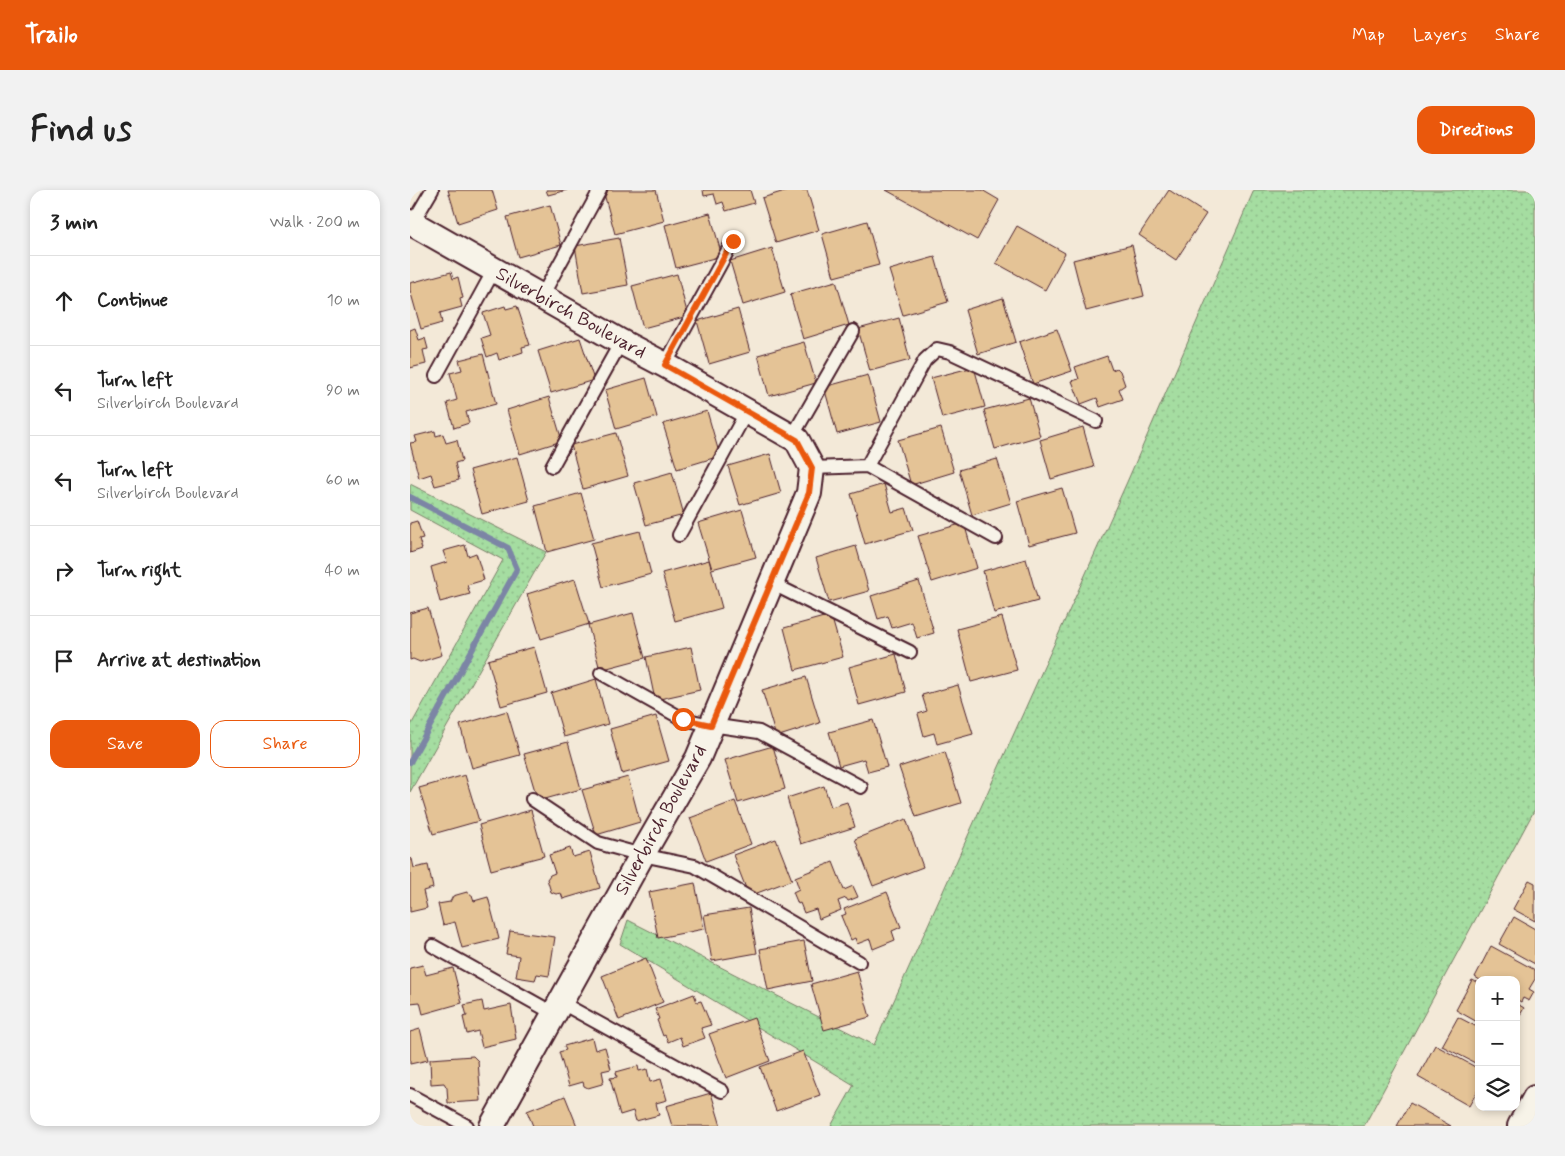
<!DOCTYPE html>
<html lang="en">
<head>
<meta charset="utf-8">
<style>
  :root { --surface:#fff; --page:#f2f2f2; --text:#222; --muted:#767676; --line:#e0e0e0; --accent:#ea580c }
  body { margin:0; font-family:Mynerve,sans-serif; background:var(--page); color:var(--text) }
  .controls { position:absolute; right:15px; bottom:15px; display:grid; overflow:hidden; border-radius:10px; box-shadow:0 2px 8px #0003 }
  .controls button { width:45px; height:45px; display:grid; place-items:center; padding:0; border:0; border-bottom:1px solid var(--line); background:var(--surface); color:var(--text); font:25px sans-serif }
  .stop { position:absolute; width:15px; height:15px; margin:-11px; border:4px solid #ea580c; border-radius:50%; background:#fff }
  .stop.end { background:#ea580c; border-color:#fff; box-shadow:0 1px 5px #0008 }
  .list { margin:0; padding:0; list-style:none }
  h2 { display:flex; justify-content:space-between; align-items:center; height:65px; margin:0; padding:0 20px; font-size:21px }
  h2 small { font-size:16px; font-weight:400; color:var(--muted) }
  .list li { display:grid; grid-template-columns:32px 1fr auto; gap:15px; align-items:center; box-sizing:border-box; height:90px; padding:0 20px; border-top:1px solid var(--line) }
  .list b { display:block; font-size:19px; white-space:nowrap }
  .list p { margin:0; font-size:16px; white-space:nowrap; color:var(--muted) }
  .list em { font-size:16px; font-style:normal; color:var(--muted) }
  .actions { display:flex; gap:10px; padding:15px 20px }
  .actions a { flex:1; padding:11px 0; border:1px solid var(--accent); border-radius:15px; text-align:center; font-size:18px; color:var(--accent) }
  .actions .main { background:var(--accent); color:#fff }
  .icon { flex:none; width:28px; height:28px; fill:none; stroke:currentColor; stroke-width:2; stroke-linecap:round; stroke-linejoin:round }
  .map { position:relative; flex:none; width:1125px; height:936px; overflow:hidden; border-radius:15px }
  header { display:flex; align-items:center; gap:30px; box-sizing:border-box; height:70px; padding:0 25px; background:var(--accent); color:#fff }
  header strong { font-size:24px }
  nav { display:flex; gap:28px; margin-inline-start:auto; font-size:18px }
  .intro { display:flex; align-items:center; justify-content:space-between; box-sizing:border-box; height:120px; padding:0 30px }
  h1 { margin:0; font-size:35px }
  .button { padding:12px 22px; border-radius:15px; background:var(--accent); color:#fff; font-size:18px; font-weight:700 }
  main { display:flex; gap:30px; padding:0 30px }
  aside { flex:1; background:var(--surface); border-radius:15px; box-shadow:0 2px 8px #0003 }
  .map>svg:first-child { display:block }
  .grass { fill:url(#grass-dots); stroke:#787e66 }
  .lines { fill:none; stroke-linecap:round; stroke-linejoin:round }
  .stream { stroke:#7b85a5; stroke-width:6 }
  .building { fill:#e4c396; stroke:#4a1f2b }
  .lane-casing { stroke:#4a1f2b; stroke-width:16 }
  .street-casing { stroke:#4a1f2b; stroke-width:28 }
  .lane { stroke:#f7f3e8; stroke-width:12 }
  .street { stroke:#f7f3e8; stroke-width:24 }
  .route { stroke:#ea580c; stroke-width:6 }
  .labels { text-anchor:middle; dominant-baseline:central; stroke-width:4.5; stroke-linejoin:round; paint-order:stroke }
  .street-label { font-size:19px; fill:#4a1f2b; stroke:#f7f3e8 }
</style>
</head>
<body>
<header>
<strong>Trailo</strong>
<nav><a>Map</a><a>Layers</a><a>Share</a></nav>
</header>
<div class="intro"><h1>Find us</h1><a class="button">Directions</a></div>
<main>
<aside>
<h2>3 min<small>Walk · 200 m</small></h2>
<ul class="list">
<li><svg class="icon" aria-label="ahead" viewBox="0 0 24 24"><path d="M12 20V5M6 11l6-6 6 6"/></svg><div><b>Continue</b></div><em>10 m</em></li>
<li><svg class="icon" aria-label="left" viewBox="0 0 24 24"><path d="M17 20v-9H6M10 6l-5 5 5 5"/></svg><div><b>Turn left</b><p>Silverbirch Boulevard</p></div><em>90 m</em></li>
<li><svg class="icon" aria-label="left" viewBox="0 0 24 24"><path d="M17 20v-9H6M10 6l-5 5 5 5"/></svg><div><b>Turn left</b><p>Silverbirch Boulevard</p></div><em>60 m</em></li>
<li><svg class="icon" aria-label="right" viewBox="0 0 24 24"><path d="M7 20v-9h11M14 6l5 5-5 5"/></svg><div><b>Turn right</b></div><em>40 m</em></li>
<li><svg class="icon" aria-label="arrive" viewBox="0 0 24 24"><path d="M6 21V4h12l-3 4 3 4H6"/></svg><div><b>Arrive at destination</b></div></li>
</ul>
<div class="actions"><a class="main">Save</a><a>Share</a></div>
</aside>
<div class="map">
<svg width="1125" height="936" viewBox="0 0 1125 936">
  <defs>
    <pattern id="grass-dots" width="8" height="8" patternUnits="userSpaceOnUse" patternTransform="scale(1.25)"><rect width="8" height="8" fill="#a5dda1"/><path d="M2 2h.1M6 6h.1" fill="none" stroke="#90bd8b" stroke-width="1.8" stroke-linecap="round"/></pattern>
  </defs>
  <rect width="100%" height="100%" fill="#f3e9d8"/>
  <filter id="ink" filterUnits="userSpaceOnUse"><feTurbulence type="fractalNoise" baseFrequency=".02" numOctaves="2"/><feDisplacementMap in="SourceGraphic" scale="10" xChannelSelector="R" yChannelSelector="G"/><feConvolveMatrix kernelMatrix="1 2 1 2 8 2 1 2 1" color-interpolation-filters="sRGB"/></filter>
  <g filter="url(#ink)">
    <!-- grass -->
    <path class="grass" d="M844 0H1125V619L954 936H421L444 895 210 754 218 730 464 855 717 292Z
      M0 294 136 362 0 602V537L93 370 0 320Z"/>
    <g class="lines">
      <!-- stream -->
      <path class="stream" d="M0 307 98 358 107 379 0 572"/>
    </g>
    <!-- building -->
    <path class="building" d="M38 0H82L88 20 48 33Z
      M136 0H157L138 5Z
      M193 0H246L254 31 205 44Z
      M293 0H340L344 13 316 21 313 12 307 14 304 4 294 6Z
      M378 0H397L409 40 366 53 352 8Z
      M476 0H572L589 10 567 50Z
      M759 0 796 24 766 70 729 45Z
      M140 15 151 55 108 67 97 27Z
      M300 23 312 66 266 78 255 35Z
      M457 31 469 75 424 87 412 44Z
      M607 36 655 63 635 100 586 73Z
      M209 48 218 95 173 103 165 56Z
      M722 55 734 106 676 121 663 70Z
      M362 58 375 102 333 115 320 71Z
      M525 67 538 112 493 125 479 80Z
      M41 82 43 89 48 87 53 108 50 109 52 117 30 123 32 133 11 139 0 100V93Z
      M267 84 278 126 233 138 222 96Z
      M426 91 439 135 393 149 380 104Z
      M593 108 606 152 568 164 555 120Z
      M95 116 96 119 107 116 120 155 112 157 113 162 89 170 87 163 77 167 71 148 80 145 73 123Z
      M328 119 340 162 299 174 287 131Z
      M489 128 500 170 460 181 448 139Z
      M5 138 9 150 15 148 18 159 13 160 16 174 0 178V140Z
      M647 139 662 181 623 194 609 152Z
      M170 148 184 190 141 203 128 161Z
      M394 152 406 193 359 206 348 165Z
      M73 164 86 214 56 222 59 233 44 238 37 213 47 210 40 183 52 180 49 170Z
      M697 166 702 180 707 178 710 181 715 195 709 199 713 209 690 217 687 208 671 214 662 191 669 189 665 177Z
      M564 177 575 217 532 228 521 188Z
      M458 185 471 232 427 244 414 197Z
      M236 188 247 227 206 239 195 200Z
      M139 207 152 251 110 264 97 220Z
      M619 208 630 246 585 259 574 220Z
      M297 221 310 266 267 279 253 234Z
      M673 237 684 277 641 289 630 250Z
      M531 238 544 282 501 295 488 250Z
      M25 241 26 246 33 244 36 253 47 250 52 271 45 273 49 290 25 296 21 284 9 288 0 253 7 252 5 246Z
      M206 243 218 286 173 299 161 255Z
      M360 264 371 303 330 315 318 276Z
      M107 267 119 311 72 324 60 280Z
      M587 269 601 313 562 325 549 280Z
      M262 282 274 325 236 335 224 293Z
      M474 294 482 322 496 318 503 340 455 354 441 304Z
      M652 298 665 343 619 355 607 311Z
      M171 303 184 349 137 362 125 316Z
      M332 320 346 367 302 379 288 333Z
      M7 331 13 348 9 349 12 359 0 363V333Z
      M554 333 567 378 522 392 508 346Z
      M230 341 241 384 193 397 181 353Z
      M55 355 58 366 66 363 74 390 57 395 60 404 30 412 21 377 37 372 33 361Z
      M446 356 459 401 419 412 406 368Z
      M616 369 628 411 584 423 573 381Z
      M299 370 312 418 265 431 252 383Z
      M165 389 179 434 131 449 117 404Z
      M509 391 524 443 507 448 502 432 482 438 478 426 468 429 461 406Z
      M18 418 32 465 10 472 3 469 0 470V423Z
      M223 423 235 468 190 480 178 435Z
      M421 425 433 467 385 480 374 438Z
      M592 427 607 480 561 492 547 439Z
      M124 457 137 503 91 516 78 470Z
      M281 457 290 500 245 510 236 467Z
      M486 464 496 502 449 515 439 477Z
      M396 487 410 533 366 547 352 500Z
      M186 489 198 534 154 547 141 503Z
      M548 495 563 544 527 554 524 543 514 546 508 524 517 521 512 505Z
      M97 521 110 565 62 578 50 535Z
      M246 526 259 571 212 584 200 539Z
      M463 530 477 577 458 582 454 569 429 576 419 542Z
      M158 552 171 599 128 611 114 564Z
      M363 556 375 599 328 613 315 570Z
      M535 562 551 613 506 627 489 577Z
      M55 585 69 631 23 644 9 598Z
      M218 587 230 632 186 645 172 600Z
      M414 596 421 617 437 612 445 637 391 654 377 608Z
      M325 611 341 654 296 671 280 628Z
      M121 620 134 666 81 680 69 635Z
      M496 629 513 677 463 696 445 649Z
      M366 649 382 690 339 706 323 665Z
      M160 658 163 667 180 662 190 698 153 709 151 703 146 704 141 702 137 689 140 685 145 683 139 665Z
      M0 668 2 669 4 678 18 675 23 698 13 701 17 718 0 722Z
      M423 672 434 700 443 696 448 707 438 711 436 708 428 711 431 720 409 729 406 719 394 723 390 713 388 714 383 702 389 699 385 687Z
      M1119 690 1125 693V731L1103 719Z
      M285 693 294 739 248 748 239 702Z
      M57 702 62 705 64 711 78 707 89 749 52 758 45 732 33 735 28 714 40 712 43 706Z
      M477 702 491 737 482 741 485 750 463 759 460 749 447 754 445 748 441 750 431 726 436 724 434 719Z
      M339 718 347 763 302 771 294 725Z
      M1104 727 1125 739V774L1089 754Z
      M100 741 145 747 139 786 127 784 125 790 106 787 109 766 96 764Z
      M394 751 402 791 358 800 350 759Z
      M1081 756 1125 780V789L1119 799 1124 802 1119 811 1113 808 1111 812 1106 809V790H1070L1065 787Z
      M236 768 253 812 209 830 192 786Z
      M13 775 16 785 43 778 52 813 13 824 10 812 0 813V778Z
      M447 781 460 827 414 840 401 794Z
      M1062 790 1069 793V833L1046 820Z
      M284 804 287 812 291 811 301 835 291 838 295 848 273 856 270 847 258 852 255 845 253 846 247 830 249 829 245 819Z
      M72 811 74 821 101 815 106 849 72 857 68 841 57 844 53 827 57 826 54 815Z
      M1106 813 1114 818 1106 832Z
      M1048 827 1069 838V875L1032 856Z
      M344 828 360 871 316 888 299 844Z
      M10 839 18 870 0 874V842Z
      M182 848 185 860 195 857 201 879 192 881 194 891 192 894 178 898 174 896 173 892 159 896 149 862 156 860 154 856Z
      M1025 855 1069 879V898L1059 916 1008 887Z
      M393 861 410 905 366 921 350 877Z
      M63 866 68 871 71 911 38 913 37 898 34 893 21 894 20 869Z
      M228 876 229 881 237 879 240 892 251 889 257 910 246 913 249 925 226 931 223 921 210 925 200 888 207 887 206 882Z
      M301 903 311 936H262L256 916Z
      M155 906 167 936H123L117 921Z
      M1000 913 1041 936H987Z"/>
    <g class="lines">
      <!-- lane casing -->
      <g class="lane-casing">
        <path id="lane" d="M2 34 22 0
          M132 106 190 0
          M255 175 323 51
          M26 186 84 80
          M382 247 443 141
          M142 276 211 152
          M457 276 515 170 527 159 540 162 686 231
          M402 278 457 276 586 348
          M269 345 337 221
          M361 393 500 462
          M191 483 273 529 301 535 349 542 451 597
          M122 609 188 653 232 665 285 676 449 772
          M23 756 143 823
          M150 812 312 901
          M0 905 57 936"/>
      </g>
      <!-- street casing -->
      <g class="street-casing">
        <path id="street" d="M0 32 211 152 255 175 387 250 402 278 399 303 288 568 232 665 82 936
          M1110 936 1125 908"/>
      </g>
      <!-- lane -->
      <use href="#lane" class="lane"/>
      <!-- street -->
      <use href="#street" class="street"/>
    </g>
  </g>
  <g class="lines" filter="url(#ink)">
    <!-- route -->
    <path class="route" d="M273 529 301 535 399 303 402 278 387 250 255 175 323 51"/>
  </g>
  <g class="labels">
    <!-- street labels -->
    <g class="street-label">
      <text transform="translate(161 123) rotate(29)">Silverbirch Boulevard</text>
      <text transform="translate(251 630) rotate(-61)">Silverbirch Boulevard</text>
    </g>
  </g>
</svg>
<div class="controls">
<button>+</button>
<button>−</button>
<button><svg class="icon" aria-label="layers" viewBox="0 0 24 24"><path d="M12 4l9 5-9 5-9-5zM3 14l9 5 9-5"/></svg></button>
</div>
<div class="stop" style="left:273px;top:529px"></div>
<div class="stop end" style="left:323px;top:51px"></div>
</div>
</main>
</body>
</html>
